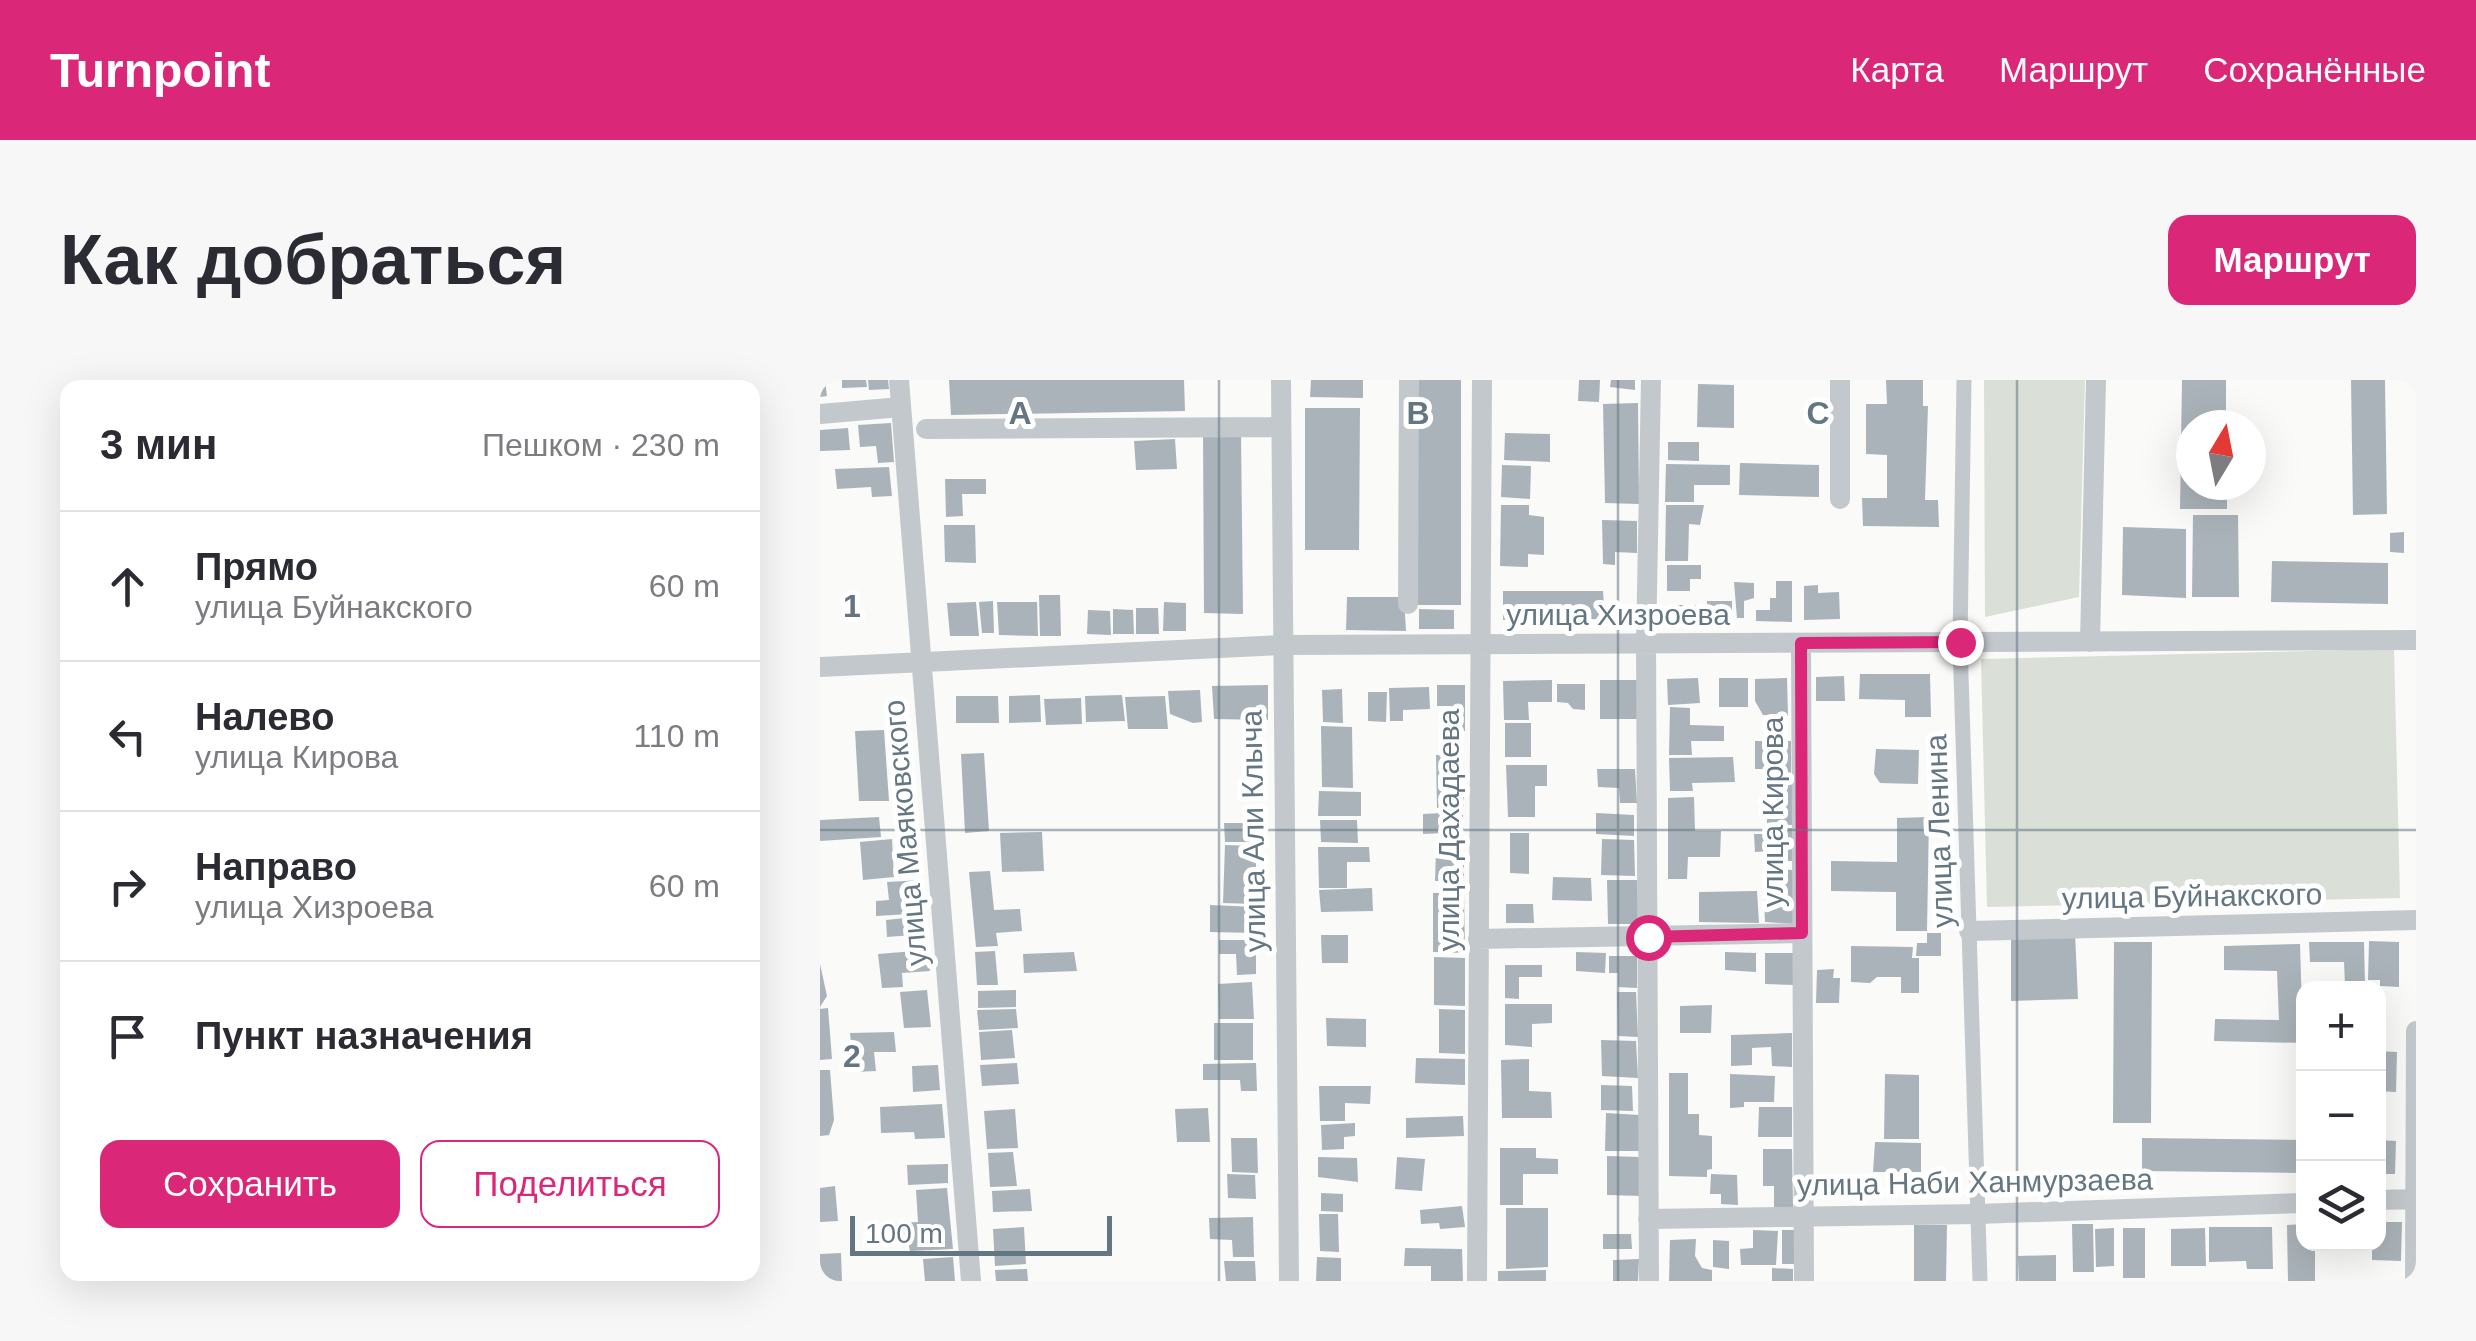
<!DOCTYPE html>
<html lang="ru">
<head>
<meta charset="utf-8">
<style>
  :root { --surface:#fff; --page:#f7f7f7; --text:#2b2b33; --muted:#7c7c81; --line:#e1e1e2; --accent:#db2777 }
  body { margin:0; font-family:Arial,sans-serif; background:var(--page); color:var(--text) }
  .controls { position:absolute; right:30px; bottom:30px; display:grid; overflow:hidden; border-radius:20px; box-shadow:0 10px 40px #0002 }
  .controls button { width:90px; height:90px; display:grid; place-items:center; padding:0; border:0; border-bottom:2px solid var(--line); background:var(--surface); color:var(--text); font:50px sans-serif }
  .compass { position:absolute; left:1356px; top:30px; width:90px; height:90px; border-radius:50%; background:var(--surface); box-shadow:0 10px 40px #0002; rotate:10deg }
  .scale { position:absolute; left:30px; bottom:25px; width:262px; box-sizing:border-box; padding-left:10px; border:5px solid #657683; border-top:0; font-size:28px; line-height:35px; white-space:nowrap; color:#657683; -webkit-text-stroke:8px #fff; paint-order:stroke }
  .stop { position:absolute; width:30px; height:30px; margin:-22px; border:8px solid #db2777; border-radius:50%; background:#fff }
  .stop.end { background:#db2777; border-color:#fff; box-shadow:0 2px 10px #0008 }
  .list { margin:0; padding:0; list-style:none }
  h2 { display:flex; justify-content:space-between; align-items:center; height:130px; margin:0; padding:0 40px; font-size:42px }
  h2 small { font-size:32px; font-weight:400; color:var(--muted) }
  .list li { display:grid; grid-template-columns:65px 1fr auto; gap:30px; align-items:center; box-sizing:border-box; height:150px; padding:0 40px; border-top:2px solid var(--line) }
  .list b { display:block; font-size:38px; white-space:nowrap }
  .list p { margin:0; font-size:32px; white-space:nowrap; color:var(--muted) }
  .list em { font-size:32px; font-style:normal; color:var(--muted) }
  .actions { display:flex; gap:20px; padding:30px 40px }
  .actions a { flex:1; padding:22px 0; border:2px solid var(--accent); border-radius:20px; text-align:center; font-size:35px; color:var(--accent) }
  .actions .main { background:var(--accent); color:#fff }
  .icon { flex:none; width:55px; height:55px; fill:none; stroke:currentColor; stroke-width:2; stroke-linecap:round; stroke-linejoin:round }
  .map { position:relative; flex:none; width:1596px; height:901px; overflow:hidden; border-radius:20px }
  header { display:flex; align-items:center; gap:60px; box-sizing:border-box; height:140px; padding:0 50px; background:var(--accent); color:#fff }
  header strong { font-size:48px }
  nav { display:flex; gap:55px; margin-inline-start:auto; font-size:35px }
  .intro { display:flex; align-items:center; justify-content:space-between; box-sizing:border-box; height:240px; padding:0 60px }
  h1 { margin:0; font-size:70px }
  .button { padding:25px 45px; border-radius:20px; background:var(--accent); color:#fff; font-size:35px; font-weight:700 }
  main { display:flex; gap:60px; padding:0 60px }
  aside { flex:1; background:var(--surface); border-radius:20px; box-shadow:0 10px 40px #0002 }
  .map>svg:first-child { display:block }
  .green { fill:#dadfd7 }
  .building { fill:#aab3b9 }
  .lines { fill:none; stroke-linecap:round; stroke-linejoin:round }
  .pedestrian { stroke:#c3c8cc; stroke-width:15 }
  .minor { stroke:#c3c8cc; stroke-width:20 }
  .route { stroke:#db2777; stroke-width:12 }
  .grid { fill:none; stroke:#657683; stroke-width:2.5; stroke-opacity:0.55 }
  .labels { text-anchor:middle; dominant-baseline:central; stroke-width:10; stroke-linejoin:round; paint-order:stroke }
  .street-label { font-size:30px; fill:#657683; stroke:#fff }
  .grid-label { font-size:32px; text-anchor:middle; font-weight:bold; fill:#657683; stroke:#fff; stroke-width:10; stroke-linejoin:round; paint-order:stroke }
</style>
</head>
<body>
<header>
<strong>Turnpoint</strong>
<nav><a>Карта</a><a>Маршрут</a><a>Сохранённые</a></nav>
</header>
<div class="intro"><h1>Как добраться</h1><a class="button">Маршрут</a></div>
<main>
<aside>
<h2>3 мин<small>Пешком · 230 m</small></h2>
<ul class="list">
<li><svg class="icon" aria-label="ahead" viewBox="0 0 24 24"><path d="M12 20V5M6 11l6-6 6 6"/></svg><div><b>Прямо</b><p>улица Буйнакского</p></div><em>60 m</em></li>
<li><svg class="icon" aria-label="left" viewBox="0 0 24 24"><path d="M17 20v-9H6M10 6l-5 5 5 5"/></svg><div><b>Налево</b><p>улица Кирова</p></div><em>110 m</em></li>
<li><svg class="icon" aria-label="right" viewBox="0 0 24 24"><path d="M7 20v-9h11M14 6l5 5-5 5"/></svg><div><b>Направо</b><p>улица Хизроева</p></div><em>60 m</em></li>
<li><svg class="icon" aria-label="arrive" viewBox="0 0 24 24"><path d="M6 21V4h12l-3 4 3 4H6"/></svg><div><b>Пункт назначения</b></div></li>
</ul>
<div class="actions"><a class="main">Сохранить</a><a>Поделиться</a></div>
</aside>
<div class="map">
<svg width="1596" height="901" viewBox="0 0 1596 901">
  <rect width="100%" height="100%" fill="#fafaf8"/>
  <!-- green -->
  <path class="green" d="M1164 0H1265L1259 217 1165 237Z
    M1574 269 1580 518 1167 527 1161 279Z"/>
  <!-- building -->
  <path class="building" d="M0 0H5L7 16 0 17Z
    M22 0H46L47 7 22 8Z
    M48 0H68L69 9 49 10Z
    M129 0H364L365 31 131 35Z
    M491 0H543V18L490 17Z
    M598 0H641V225H597Z
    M759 0H780L779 22 758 21Z
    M791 0H815V10L790 7Z
    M1066 0H1103V26H1108L1105 120H1118L1119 147 1043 146 1042 118H1067V75L1046 74V24H1067Z
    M1362 0H1406V45H1371V105H1407V129H1360Z
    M1531 0H1565L1567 134 1533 135Z
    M878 4 914 5V48L877 47Z
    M818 23 819 124 785 123 783 24Z
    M485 28H540L539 170H485Z
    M71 43 74 82 58 83 56 66 40 67 38 45Z
    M28 48 30 70 0 71V50Z
    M685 53 730 54V82L684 80Z
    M383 54H421L423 234 384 233Z
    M355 59 357 89 316 90 314 61Z
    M848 62H879V81L848 80Z
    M920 83 999 85V117L919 115Z
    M846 84 910 85V105H874V122H845Z
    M682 85 711 86 710 119 681 117Z
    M69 87 72 116 52 117 51 107 17 109 15 89Z
    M125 99H166V114H142L143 136 126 137Z
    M681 125H709V135L724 137V175L708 174V187L680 186Z
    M846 125H884L880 145 869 144 868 181H845Z
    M1373 135H1418L1419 217H1372Z
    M782 140 817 141V173L795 172V185L783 184Z
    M124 145H155L156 183 125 182Z
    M1303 147 1366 149V218L1302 215Z
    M1584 152V173L1570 172V153Z
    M1452 181 1568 183V224L1451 222Z
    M847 185H881V199H870V211H847Z
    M956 201H972V242L936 241V230H950V218H956Z
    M914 202 934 203V218L924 221V238H917Z
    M998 205V213L1019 212 1020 239 984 240V206Z
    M683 211H783L785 239 683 240Z
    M219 215H240L241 256H220Z
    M527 217H584L586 251 526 250Z
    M173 221 174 253H162L159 222Z
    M887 221H912V243H887Z
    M156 222 159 256H130L127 223Z
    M177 222H217L218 256 179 255Z
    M344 222 366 223V251H343Z
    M847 225H882V245H847Z
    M316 228H338L339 254H316Z
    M293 229 313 230 314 254H293Z
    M599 229 634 230V249H599Z
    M268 230 290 231 291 255 267 254Z
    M795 233H818V247H795Z
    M1040 294H1110L1111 337H1085V320L1039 319Z
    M1024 296 1025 321H996V297Z
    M878 298 880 323 848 325 847 299Z
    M899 298H928V327H899Z
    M967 298 968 336 943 335 935 321V299Z
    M732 300V322H708L709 340H684L683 301Z
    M780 300H817L818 339H780Z
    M737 304H765V330L753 329 748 323 737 322Z
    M448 305V340L394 339 392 306Z
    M617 305H645V351H631V326H617Z
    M609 307 610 329 583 330V341H570L569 308Z
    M522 309 523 343 503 342 502 310Z
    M380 310 382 342 373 343 350 334 348 311Z
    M548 312H567L566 342 548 341Z
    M220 315 221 342 189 343V316Z
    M302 315 305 341 266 342 265 316Z
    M136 316H178L179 343H136Z
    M345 316 348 349H308L305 317Z
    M261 318 262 344 226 345 224 319Z
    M850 327 870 328V345L904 346V361H871L872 375H849Z
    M685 343H711V377H685Z
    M501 346 532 347 533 408 502 407Z
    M64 350 69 421H39L35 351Z
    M935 361H971V395H948L949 389H935Z
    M1056 369 1099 370 1098 404 1060 403 1054 394Z
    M164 373 169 451 145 453 141 374Z
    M643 374 644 428H617L616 375Z
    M913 377 915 402 872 403 873 411H850L849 378Z
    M686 385H727V406H715V437H688Z
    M777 389H815L817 423H800L799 408 778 407Z
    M946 397 972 398 974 445 947 444Z
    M499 411 541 412V436H498Z
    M874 417 875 451H901L900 477H868L867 499H848V418Z
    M643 432 644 468H626L625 453 603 454V434Z
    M776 433 814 435V456L776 454Z
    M59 437 61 457 0 461V440Z
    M1109 437 1107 551H1076V512L1011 511V481L1077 482V438Z
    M500 440H537L538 463 501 462Z
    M404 443H437L438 462H405Z
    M951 448H973L974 481H953V471L935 472 934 454H951Z
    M222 452 224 491 182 492 180 453Z
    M690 453H709V494L690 493Z
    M72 459 74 497 43 500 40 462Z
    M782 459 814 460 815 496 781 495Z
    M405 465 436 466V524L403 523Z
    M498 467H549L550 482H527V508H499Z
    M644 470V501H615L616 471Z
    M943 489 974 490 975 544 945 542Z
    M170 491 174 530 200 529 202 551 176 553 178 566 156 567 149 492Z
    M733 497 771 498 772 521 732 520Z
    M103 500 106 533 56 536V521L69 520 67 502Z
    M787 500H817L819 544H788Z
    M552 508 553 531 501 532 499 510Z
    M937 511 939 543 879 542V512Z
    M644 512 645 573 613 572V513Z
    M686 524H713L714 543H686Z
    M390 525 436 527 437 553 390 552Z
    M104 536 106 554 67 557 66 540Z
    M1107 553H1121V576H1096L1097 563H1107Z
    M1191 553H1255L1258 619 1191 621Z
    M501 555H528V583H502Z
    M399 560H436V594L417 595 416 574H399Z
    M1549 561 1579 562V607L1560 606V600H1548Z
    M1294 562H1332L1331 743H1293Z
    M1489 562H1544L1545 606 1525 605 1524 582H1490Z
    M1480 564 1483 663 1394 661 1395 639 1459 640 1457 591 1404 590V566Z
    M1031 566 1093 567 1092 578H1099V613H1081V597H1057L1050 603 1031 602Z
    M107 570 110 591 82 593 83 607 62 608 58 574Z
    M175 571 178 605H157L155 572Z
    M254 572 257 591 204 593 203 574Z
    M756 572 786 573 785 593 756 591Z
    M905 572 936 573V592L905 590Z
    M945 573H976L975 605 945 604Z
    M789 576H817V608L798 607V593H789Z
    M614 577 645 578V626L614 625Z
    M0 584 7 616 0 627Z
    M685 585H722V597H699V619L685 618Z
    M1014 589 1013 598H1020L1019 623H996L997 590Z
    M432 602 434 639H399L398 604Z
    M107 610 111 647 84 648 80 612Z
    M196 610V627L158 628V611Z
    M797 612H816L818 657 798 656Z
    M685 624H732V643L712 644V667L685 665Z
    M892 625 891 653H860V626Z
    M8 628 12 679 0 680V629Z
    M196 629 198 648 159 650 157 630Z
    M619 629 645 630V674L619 673Z
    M506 638 546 639V667L507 666Z
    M394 643H433V680H394Z
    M192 650 195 678 161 680 159 652Z
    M74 652 76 672H54L56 691 34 692 30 653Z
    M972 653V687L952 686 951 667 932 668V685L911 686V655Z
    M781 660 816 661 818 698 782 696Z
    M1558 671 1577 672 1576 712 1558 711Z
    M596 678 645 679V705L595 703Z
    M709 679V711L731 712 732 738H682L681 680Z
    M197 683 199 704 162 706 160 685Z
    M436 683 437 711H421L420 700H383V684Z
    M118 685 120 710 93 712 92 686Z
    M0 690H10L14 740 9 755 0 756Z
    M849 693H868V734H879V755L892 756V789L887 790V797L849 796Z
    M910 694 955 696 954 722H924V727L910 728Z
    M1065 694 1099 695V759H1064Z
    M781 705 812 706 813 731 781 730Z
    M499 706H551L550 724 525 723V741H500Z
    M122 724 125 758 95 759 94 752 61 753 60 727Z
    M939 727H972V757H938Z
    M388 728 390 762H357L355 729Z
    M195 729 198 768 167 769 164 731Z
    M786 733 819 735 820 771H785Z
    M643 736 644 756 586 758V738Z
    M535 743V756L524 757V769L502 770 501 745Z
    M411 758H437L438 793 412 792Z
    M1322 758 1484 760V793L1322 791Z
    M1558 760 1576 761 1575 794H1558Z
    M1055 762 1101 763V792H1053Z
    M680 768H716V778L738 779V794H703V825H680Z
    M943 769H972L973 827H954V806H943Z
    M193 772 197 806 170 807 168 773Z
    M787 776 821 777 822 816 787 815Z
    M498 777 537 778 538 802 498 797Z
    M577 777 605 779 602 811 575 809Z
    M128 784V803L88 805 87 785Z
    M407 794 435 795 436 819 408 818Z
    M891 794 917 795 918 825 901 824V814H890Z
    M15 806 18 841 0 842V808Z
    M127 808 133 869 90 871 87 858 72 857 71 843 98 842 96 810Z
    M210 809 212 831 173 832 172 811Z
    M501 813 523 814V832L501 831Z
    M642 826 645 847 620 849 619 843 601 844 600 830Z
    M686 828H728V887L686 889Z
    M499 834H518L519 872 500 871Z
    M433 837 434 877H413L412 860 390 859 389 838Z
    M1558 842H1582L1581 881 1552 880V864H1558Z
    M1252 844H1273L1274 892H1253Z
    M1484 844V864H1495V901H1468L1467 845Z
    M1094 845H1127L1126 901H1094Z
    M204 847 206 884 175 886 173 849Z
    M1389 847H1452L1453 889H1427L1426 881 1389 882Z
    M1294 848V886L1276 887 1275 849Z
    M1303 848H1325V898H1303Z
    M1385 848 1386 886H1351V849Z
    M933 850 958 851 956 885H921L920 869 933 868Z
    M962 850H979V884H962Z
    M783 854H811L812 869H783Z
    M876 859 875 876 882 888 892 890V901H849L850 860Z
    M893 860 909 861V889L893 887Z
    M585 868 642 869 643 901H611V886H584Z
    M21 873 22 901H0V874Z
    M1236 875V901H1199L1198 876Z
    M133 877 135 901H105L103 879Z
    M497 877 521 878V901H496Z
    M819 879 818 901H793V880Z
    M404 881H435L436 901H406Z
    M952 888 973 889V901H952Z
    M207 889 208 901H176L175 890Z
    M726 890V901H678V891Z"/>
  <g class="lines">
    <!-- pedestrian -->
    <path class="pedestrian" d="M1144 0 1140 263 1160 901"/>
    <!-- minor -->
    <path class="minor" d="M79 0 151 901
      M461 0 469 901
      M0 34 81 27
      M106 49 461 47
      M1020 119V0
      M588 224 589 0
      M1270 262 1276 0
      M981 263 984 901
      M0 287 461 265 1596 260
      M1149 551 1596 540
      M658 559 982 553
      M1558 820 1596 819
      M828 839 1158 834 1484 823
      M657 901 662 0
      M829 901 826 264 831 0
      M1595 901 1596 651"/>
  </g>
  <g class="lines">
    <!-- route -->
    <path class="route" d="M828 557 982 553 981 263 1140 262"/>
  </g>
  <!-- grid -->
  <path class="grid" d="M399 0V901M798 0V901M1197 0V901M0 450H1596"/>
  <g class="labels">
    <!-- street labels -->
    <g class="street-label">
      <text x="798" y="234">улица Хизроева</text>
      <text transform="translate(952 432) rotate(-90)">улица Кирова</text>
      <text transform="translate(628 450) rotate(-90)">улица Дахадаева</text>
      <text transform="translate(433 451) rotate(-91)">улица Али Клыча</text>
      <text transform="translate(1119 451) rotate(-92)">улица Ленина</text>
      <text transform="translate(85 453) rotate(-95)">улица Маяковского</text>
      <text transform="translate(1372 516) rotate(-1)">улица Буйнакского</text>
      <text transform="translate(1155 802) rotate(-1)">улица Наби Ханмурзаева</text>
    </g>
  </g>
  <g class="grid-label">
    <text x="200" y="44">A</text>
    <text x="598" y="44">B</text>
    <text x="998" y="44">C</text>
    <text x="32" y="237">1</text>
    <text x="32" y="687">2</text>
  </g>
</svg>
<div class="controls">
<button>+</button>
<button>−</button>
<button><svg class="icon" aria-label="layers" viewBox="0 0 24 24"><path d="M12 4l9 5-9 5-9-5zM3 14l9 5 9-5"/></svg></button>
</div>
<svg class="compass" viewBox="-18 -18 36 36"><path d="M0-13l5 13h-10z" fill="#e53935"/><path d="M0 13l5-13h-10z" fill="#7c7c81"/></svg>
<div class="scale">100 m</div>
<div class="stop" style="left:828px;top:557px"></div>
<div class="stop end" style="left:1140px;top:262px"></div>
</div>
</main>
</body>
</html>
